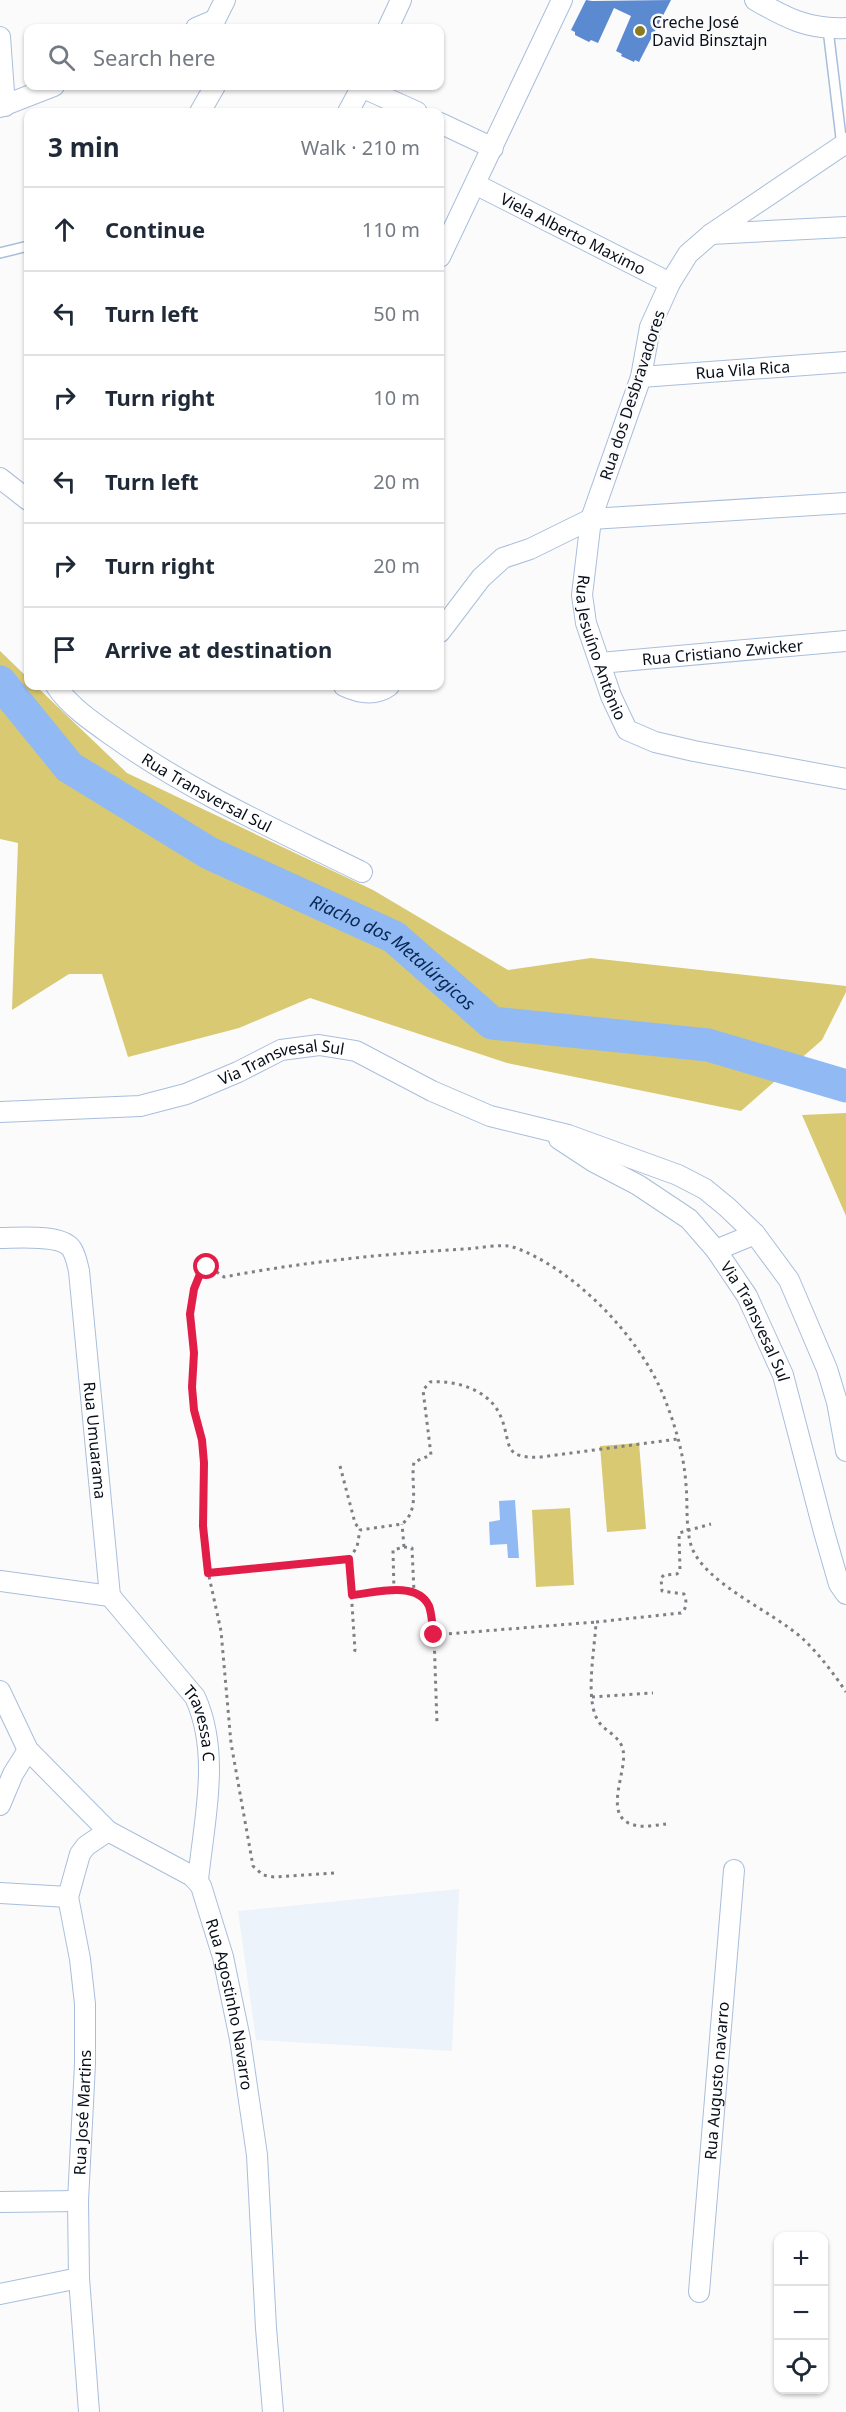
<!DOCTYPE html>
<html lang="en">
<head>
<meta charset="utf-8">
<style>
  :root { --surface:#fff; --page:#f6f6f7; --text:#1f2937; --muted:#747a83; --line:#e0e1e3 }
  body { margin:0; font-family:"Noto Sans",sans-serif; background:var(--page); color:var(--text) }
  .controls { position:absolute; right:18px; bottom:18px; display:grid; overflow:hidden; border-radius:12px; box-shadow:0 2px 4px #0004 }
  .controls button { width:54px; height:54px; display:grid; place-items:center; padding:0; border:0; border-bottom:2px solid var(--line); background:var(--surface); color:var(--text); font:30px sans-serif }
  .stop { position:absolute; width:18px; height:18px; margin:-14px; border:4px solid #e11d48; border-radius:50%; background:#fff }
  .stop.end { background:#e11d48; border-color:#fff; box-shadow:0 2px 6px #0008 }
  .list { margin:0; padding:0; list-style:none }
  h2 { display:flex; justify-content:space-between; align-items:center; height:78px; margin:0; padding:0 24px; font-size:26px }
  h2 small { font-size:20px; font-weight:400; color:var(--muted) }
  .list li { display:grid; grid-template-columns:39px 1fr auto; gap:18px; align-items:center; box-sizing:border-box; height:84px; padding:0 24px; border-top:2px solid var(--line) }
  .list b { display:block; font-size:22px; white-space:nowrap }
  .list em { font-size:20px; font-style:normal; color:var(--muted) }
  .icon { flex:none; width:33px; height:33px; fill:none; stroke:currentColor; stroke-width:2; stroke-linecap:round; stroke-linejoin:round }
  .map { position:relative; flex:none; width:846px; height:2412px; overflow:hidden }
  .search { position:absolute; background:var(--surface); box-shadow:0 2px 4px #0004; left:24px; top:24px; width:420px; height:66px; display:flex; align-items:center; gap:15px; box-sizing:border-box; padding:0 21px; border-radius:12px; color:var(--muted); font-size:22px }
  .panel { position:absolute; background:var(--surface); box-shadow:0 2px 4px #0004; left:24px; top:108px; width:420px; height:582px; border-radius:12px }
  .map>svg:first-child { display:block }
  .built { fill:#edf3fa }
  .green { fill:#d8c972 }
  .water { fill:#91b9f4 }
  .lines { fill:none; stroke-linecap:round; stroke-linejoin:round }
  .river { stroke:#91b9f4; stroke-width:33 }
  .building { fill:#5b8ad1 }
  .lane-casing { stroke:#a9bedc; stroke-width:12 }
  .street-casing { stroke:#a9bedc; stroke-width:22 }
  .path { stroke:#7d8186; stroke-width:3; stroke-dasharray:3 4.5; stroke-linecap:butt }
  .lane { stroke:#fff; stroke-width:9 }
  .street { stroke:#fff; stroke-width:20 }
  .route { stroke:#e11d48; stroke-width:8 }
  .poi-dot { fill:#8a7c22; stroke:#fbfbfb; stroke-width:2 }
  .labels { text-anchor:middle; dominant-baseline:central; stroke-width:5; stroke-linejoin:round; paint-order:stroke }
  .poi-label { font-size:16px; fill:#080f1a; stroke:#fbfbfb; text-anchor:start }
  .street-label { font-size:16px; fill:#080f1a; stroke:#fbfbfb }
  .water-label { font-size:18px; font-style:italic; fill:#082854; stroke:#fbfbfb }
</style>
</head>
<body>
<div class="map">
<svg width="846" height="2412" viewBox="0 0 846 2412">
  <rect width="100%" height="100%" fill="#fbfbfb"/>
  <!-- built -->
  <path class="built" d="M459 1889 452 2051 256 2040 238 1911Z"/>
  <!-- green -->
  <path class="green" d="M0 651 28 678V686H36L127 773 373 890 508 970 591 958 846 986V992L822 1040 741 1111 507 1063 310 998 239 1028 128 1057 102 974H69L12 1010 18 843 0 839Z
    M846 1113V1216L802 1115Z
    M639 1443 646 1529 607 1532 600 1446Z
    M570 1508 574 1585 536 1587 532 1510Z"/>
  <!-- water -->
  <path class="water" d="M515 1500 519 1558H508L507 1544 490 1545 489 1522 500 1520 499 1501Z"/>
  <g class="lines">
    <!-- river -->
    <path class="river" id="s1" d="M0 682 69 767 209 853 394 937 492 1023 708 1045 846 1086"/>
  </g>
  <!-- building -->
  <path class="building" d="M586 0 592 1 671 0 639 62 635 60 634 62 621 56 622 54 616 51 631 16 614 8 598 43 591 40 589 42 575 35V32L571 30Z"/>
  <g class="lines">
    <!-- lane casing -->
    <g class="lane-casing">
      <path id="lane" d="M828 29 842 146
        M0 253 28 246"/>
    </g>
    <!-- street casing -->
    <g class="street-casing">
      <g id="street">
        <path d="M755 0C786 18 809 30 846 28"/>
        <path d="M215 20 225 0"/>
        <path d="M196 28 215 20"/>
        <path d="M388 28 401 0"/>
        <path d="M0 37 5 106"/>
        <path d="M359 86 417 112"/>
        <path d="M0 107 54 86"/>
        <path d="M200 112 215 86"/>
        <path d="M348 112 362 86"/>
        <path d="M440 123 493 148"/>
        <path id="s2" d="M846 143 711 234 688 254 670 283 650 327 641 377 591 519 582 595 586 623 611 696 627 730 655 742 694 751 846 779"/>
        <path id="s3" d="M475 184 670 283"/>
        <path d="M711 234 846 227"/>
        <path d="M440 257 562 0"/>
        <path id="s4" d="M641 377 846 362"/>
        <path d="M0 478 28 500"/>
        <path d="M440 632 481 578 503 558 530 549 591 519 846 503"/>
        <path id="s5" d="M600 663 846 641"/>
        <path id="s6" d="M56 686C69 706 94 723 114 737 191 792 277 830 362 872"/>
        <path d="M344 686C359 693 375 696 389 686"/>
        <path id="s7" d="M0 1112 140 1106 186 1094 238 1072 281 1050 319 1045 356 1051 432 1091 490 1116 568 1135 678 1175 705 1189 727 1207 755 1234 789 1280 827 1369 837 1402 846 1451"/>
        <path id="s8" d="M559 1139 594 1162 638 1185 689 1219 716 1250 747 1296 783 1375 824 1532 839 1584 846 1594"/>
        <path id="s9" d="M0 1238C18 1238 60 1234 71 1248 76 1255 77 1263 79 1271L110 1596"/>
        <path d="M716 1250 755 1234"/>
        <path d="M0 1581 110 1596"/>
        <path id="s10" d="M110 1596 195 1697C221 1754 204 1820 198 1880"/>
        <path id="s11" d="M0 1691 28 1750 108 1831 192 1876 201 1886 223 1957 240 2039 257 2155 266 2328 273 2412"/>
        <path d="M0 1805 13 1774 28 1750"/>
        <path d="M0 1893 68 1897"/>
        <path d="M0 2202 78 2201"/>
        <path id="s12" d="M699 2292 734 1870"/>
        <path d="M0 2294 79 2278"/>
        <path id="s13" d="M89 2412 79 2278 78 2201 85 2064V2004L80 1959 68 1897 80 1854 86 1846 108 1831"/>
      </g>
    </g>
    <!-- path -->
    <path class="path" d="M340 1466 355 1523 360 1530
      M404 1547 412 1548 414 1592
      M349 1559 355 1650 353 1655
      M208 1573 349 1559 357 1547 360 1530 402 1524C421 1509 410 1483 414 1462L431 1455 423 1390 430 1382C457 1380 490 1390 501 1417 512 1444 501 1459 541 1457L678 1439
      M394 1591 393 1550 404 1547 402 1524
      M352 1595 409 1591 421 1597 428 1605 434 1635 437 1724
      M434 1635 596 1622
      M592 1697 653 1693
      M666 1824C656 1825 643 1828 634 1825 601 1817 628 1771 623 1750 620 1735 603 1731 597 1719 585 1696 595 1648 596 1622L681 1613C687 1609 687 1601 684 1594L662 1591 661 1578 664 1575 677 1574 680 1571 679 1533 711 1524
      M334 1873 274 1877 263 1875 253 1866 231 1743 221 1631 205 1558 203 1526 204 1463 202 1440 194 1410 192 1387 194 1353 190 1314 194 1289 202 1269 211 1268 224 1277C303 1262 383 1254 464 1249 475 1249 503 1243 513 1247 574 1268 640 1337 664 1397 675 1425 684 1454 686 1485 688 1504 685 1529 692 1548 707 1585 774 1612 803 1639 819 1654 834 1674 846 1692"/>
    <!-- lane -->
    <use href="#lane" class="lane"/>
    <!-- street -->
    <use href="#street" class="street"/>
  </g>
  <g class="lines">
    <!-- route -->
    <path class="route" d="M207 1267 202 1269 194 1289 190 1314 194 1353 192 1387 194 1410 202 1440 204 1463 203 1526 208 1573 349 1559 352 1595C374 1593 417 1580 429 1606 432 1614 432 1626 434 1635"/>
  </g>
  <!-- markers -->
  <circle class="poi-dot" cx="640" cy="31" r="6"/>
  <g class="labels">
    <!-- poi labels -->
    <g class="poi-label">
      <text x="652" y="22">Creche José<tspan x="652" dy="18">David Binsztajn</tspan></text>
    </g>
    <!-- street labels -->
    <g class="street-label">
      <text stroke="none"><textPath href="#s3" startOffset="110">Viela Alberto Maximo</textPath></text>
      <text stroke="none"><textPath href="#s4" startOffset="102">Rua Vila Rica</textPath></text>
      <text transform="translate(632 395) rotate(-72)">Rua dos Desbravadores</text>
      <text stroke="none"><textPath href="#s2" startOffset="609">Rua Jesuíno Antônio</textPath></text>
      <text stroke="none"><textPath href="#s5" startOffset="123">Rua Cristiano Zwicker</textPath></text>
      <text stroke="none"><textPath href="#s6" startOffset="186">Rua Transversal Sul</textPath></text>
      <text stroke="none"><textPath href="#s7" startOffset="290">Via Transvesal Sul</textPath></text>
      <text stroke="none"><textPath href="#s8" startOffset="276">Via Transvesal Sul</textPath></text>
      <text stroke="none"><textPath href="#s9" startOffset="268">Rua Umuarama</textPath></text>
      <text stroke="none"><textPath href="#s10" startOffset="159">Travessa C</textPath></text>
      <text stroke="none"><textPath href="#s11" startOffset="410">Rua Agostinho Navarro</textPath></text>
      <text stroke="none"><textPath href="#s12" startOffset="212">Rua Augusto navarro</textPath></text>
      <text stroke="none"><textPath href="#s13" startOffset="300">Rua José Martins</textPath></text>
    </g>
    <!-- water labels -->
    <g class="water-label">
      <text stroke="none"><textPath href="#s1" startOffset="484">Riacho dos Metalúrgicos</textPath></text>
    </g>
  </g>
</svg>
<div class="controls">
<button>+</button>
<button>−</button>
<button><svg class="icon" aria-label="locate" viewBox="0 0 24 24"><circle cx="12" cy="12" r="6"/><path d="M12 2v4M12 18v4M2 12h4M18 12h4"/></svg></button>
</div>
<div class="stop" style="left:207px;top:1267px"></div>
<div class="stop end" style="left:434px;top:1635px"></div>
<div class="search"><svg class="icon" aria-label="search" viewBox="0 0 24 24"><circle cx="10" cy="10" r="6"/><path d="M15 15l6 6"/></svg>Search here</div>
<section class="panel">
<h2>3 min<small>Walk · 210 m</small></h2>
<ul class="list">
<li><svg class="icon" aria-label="ahead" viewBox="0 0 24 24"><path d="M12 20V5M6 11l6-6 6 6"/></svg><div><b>Continue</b></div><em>110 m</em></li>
<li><svg class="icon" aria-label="left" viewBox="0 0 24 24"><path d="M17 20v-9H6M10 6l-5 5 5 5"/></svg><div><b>Turn left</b></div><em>50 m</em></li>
<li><svg class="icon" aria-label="right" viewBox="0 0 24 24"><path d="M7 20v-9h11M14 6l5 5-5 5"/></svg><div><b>Turn right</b></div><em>10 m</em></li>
<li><svg class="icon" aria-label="left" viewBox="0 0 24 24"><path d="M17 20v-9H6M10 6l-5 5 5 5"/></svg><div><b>Turn left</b></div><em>20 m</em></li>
<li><svg class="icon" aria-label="right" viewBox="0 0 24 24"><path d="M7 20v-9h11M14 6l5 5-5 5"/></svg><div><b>Turn right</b></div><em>20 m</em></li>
<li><svg class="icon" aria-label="arrive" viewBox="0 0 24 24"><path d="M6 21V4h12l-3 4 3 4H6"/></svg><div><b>Arrive at destination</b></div></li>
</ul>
</section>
</div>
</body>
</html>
